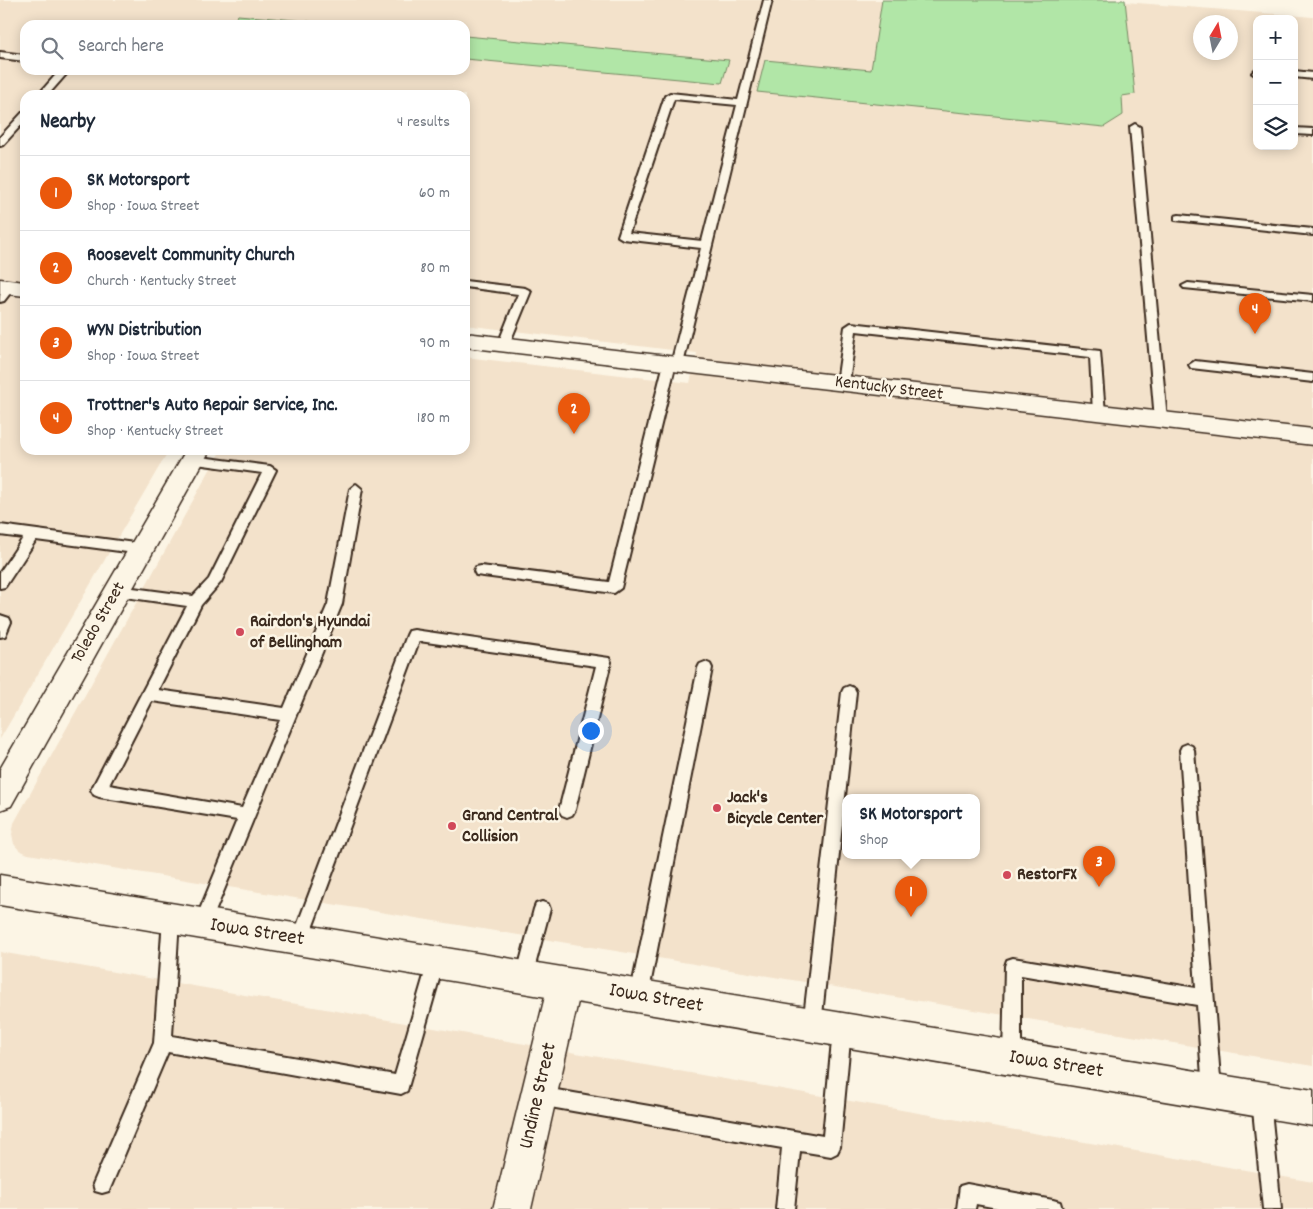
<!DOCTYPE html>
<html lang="en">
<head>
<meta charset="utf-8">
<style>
  :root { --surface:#fff; --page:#f6f6f7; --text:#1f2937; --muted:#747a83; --line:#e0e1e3; --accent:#ea580c }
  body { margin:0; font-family:Dekko,sans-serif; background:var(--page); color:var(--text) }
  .controls { position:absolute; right:15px; top:15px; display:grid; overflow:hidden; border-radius:10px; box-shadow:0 2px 12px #0003 }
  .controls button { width:45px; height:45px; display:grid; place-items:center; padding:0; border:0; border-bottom:1px solid var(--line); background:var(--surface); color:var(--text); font:25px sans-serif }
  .compass { position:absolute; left:1193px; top:15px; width:45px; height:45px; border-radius:50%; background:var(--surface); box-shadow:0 2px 12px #0003; rotate:10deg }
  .you { position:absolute; left:590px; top:730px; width:18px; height:18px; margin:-12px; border:4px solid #fff; border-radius:50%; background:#1a73e8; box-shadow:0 0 0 8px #1a73e833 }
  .badge { display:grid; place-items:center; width:32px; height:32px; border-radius:50%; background:var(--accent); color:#fff; font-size:16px; font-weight:700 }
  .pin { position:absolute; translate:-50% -41px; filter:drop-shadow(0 1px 2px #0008) }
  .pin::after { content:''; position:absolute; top:26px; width:18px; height:15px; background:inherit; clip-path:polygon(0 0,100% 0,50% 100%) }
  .popup { position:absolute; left:842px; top:794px; width:138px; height:65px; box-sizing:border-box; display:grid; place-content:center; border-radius:10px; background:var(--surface); filter:drop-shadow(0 1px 4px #0005); font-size:16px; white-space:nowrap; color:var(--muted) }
  .popup b { font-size:19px; color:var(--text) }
  .popup::after { content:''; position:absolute; left:50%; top:100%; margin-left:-10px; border:10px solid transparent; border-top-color:var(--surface) }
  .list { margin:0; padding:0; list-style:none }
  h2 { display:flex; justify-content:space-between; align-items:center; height:65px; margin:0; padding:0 20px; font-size:21px }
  h2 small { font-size:16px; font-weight:400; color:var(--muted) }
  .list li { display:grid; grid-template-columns:32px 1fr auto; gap:15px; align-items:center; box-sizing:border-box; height:75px; padding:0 20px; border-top:1px solid var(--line) }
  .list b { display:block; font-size:19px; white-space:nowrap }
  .list p { margin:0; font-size:16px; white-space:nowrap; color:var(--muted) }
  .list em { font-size:16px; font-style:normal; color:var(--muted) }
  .icon { flex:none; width:28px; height:28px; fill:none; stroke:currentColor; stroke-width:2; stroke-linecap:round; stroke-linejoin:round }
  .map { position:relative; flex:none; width:1313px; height:1209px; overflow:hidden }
  .search { position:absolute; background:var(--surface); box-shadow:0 2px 12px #0003; left:20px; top:20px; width:450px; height:55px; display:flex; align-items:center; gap:12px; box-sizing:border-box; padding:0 18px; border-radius:15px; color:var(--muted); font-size:19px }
  .panel { position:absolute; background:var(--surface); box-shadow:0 2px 12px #0003; left:20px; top:90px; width:450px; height:365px; border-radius:15px }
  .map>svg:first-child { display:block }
  .built { fill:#f3e2cb; fill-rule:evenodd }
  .green { fill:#b1e6a7; stroke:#768862 }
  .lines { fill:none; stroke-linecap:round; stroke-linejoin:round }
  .lane-casing { stroke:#3b2a1e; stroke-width:4 }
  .street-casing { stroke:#3b2a1e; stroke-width:3 }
  .secondary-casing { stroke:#3b2a1e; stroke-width:3 }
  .lane { fill:#fcf5e5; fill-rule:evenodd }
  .street { fill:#fcf5e5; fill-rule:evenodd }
  .secondary { fill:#fcf5e5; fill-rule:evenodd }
  .poi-dot { fill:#d1495b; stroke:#fcf5e5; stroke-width:2 }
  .labels { text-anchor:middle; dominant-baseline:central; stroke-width:5; stroke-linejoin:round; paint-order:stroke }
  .street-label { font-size:18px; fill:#3b2a1e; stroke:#fcf5e5 }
  .poi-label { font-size:18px; font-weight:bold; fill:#3b2a1e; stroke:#fcf5e5; text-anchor:start }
  .near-street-label { font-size:21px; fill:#3b2a1e; stroke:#fcf5e5 }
</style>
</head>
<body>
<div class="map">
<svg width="1313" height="1209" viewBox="0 0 1313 1209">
  <rect width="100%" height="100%" fill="#fcf5e5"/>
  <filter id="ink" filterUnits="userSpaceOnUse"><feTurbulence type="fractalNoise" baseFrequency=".02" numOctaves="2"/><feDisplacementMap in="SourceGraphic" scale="10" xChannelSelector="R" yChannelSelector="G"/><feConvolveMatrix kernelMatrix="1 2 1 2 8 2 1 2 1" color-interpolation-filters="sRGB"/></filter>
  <g filter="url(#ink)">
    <!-- built -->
    <path class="built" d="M0 0H1100L1313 17V1066L28 854 19 850 14 844 12 834 14 823 221 450H465V357L690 383 697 353 465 325V95H25V450H169L0 739ZM1257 19H1294V146H1257ZM1200 22H1230V52H1200ZM25 25H465V70H25ZM846 798H976V856H846Z
      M0 952 1313 1182V1209H0Z"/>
    <!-- green -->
    <path class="green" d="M882 0H1125L1135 94 1122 96 1123 115 1104 127 757 92 765 60 871 70Z
      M238 15 351 25H230Z
      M465 36 729 60 722 83 465 59Z"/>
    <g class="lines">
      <!-- lane casing -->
      <g class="lane-casing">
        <path id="lane" d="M764 0H772L683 364 681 367H675L621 588 614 593 476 575 474 571 476 567 481 566 609 582 664 363 666 360H672L701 248 623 239 618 236 665 96 670 93 738 100ZM674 99 737 105 702 241 629 233Z
          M0 52 25 55V61L0 58Z
          M1257 68V76L1252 73Z
          M60 70H70L48 95H38Z
          M1294 71 1313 73V79L1294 77Z
          M25 112V121L3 145 0 146V137L22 113Z
          M1135 124 1140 127 1167 420 1161 424 1155 420 1130 127Z
          M1294 128 1313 129V135L1294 134Z
          M1179 215 1313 229V235L1175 220V216Z
          M465 281 525 288 531 291 508 347H500L498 344 518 294 465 287Z
          M1188 283 1313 295V301L1184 288 1182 286Z
          M9 284 15 287 4 301 0 302C0 294 0 286 9 284Z
          M851 323 1100 351 1105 413 1099 417 1093 413 1090 357 856 331 849 383 843 387 839 386 837 383 845 327Z
          M1195 361 1313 374V382L1191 368 1189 365Z
          M193 456 270 466 276 470 221 582 201 605 158 690 284 708 328 604 350 489 356 484 362 489 342 604 210 924 208 929 202 932 196 929 194 924 237 820 99 797 94 795 91 790 187 606 118 596 111 591 118 586 193 596 209 579 262 473 189 463 187 460 189 457ZM152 701 280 720 242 808 109 785Z
          M0 525 142 544 149 549 142 554 36 540 5 587 0 588V572L23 538 0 535Z
          M0 615 9 618 11 622 5 636 0 637Z
          M414 630 609 658 611 662 575 810 572 815 567 817 562 815 559 810 596 666 419 641 308 939 306 944 300 947 294 944 292 939 407 635 409 631Z
          M705 662 710 664 712 668 648 996 645 1002 639 1004 633 1002 630 996 698 668 700 664Z
          M849 686 854 688 856 692 821 1025 818 1031 812 1033 806 1031 803 1025 842 692 844 688Z
          M1187 744 1192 746 1194 750 1221 1091 1218 1097 1212 1100 1206 1097 1203 1091 1197 1005 1021 975V1058L1018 1064 1012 1067 1006 1064 1003 1058 1005 966 1007 960 1013 958 1196 988 1180 750 1182 746Z
          M542 902 548 904 550 909 532 977 530 983 524 985 518 983 516 977 534 909 536 904Z
          M171 912 177 914 179 919 172 1036 395 1075 428 962 430 956 436 954 442 956 444 962 407 1091 401 1094 168 1052 109 1191 102 1193 95 1191 93 1184 154 1043 163 919 165 914Z
          M842 1022 848 1024 851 1030 840 1147 837 1153 831 1156 800 1151 794 1209H776L782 1148 539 1105 533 1102 530 1096 533 1090 539 1087 823 1136 833 1030 836 1024Z
          M1261 1091 1267 1094 1270 1100 1281 1209H1263L1252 1100 1255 1094Z
          M967 1184 1053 1200 1060 1202 1062 1209H1003L976 1204 975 1209H957L960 1186Z"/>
      </g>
      <!-- street casing -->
      <g class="street-casing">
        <path id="street" d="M0 279 25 282V296L0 293Z
          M465 333 1313 429V445L465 347Z
          M186 450H210L11 806 0 810V769Z
          M565 968 577 973 582 984 531 1209H493L548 984 553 973Z"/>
      </g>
      <!-- secondary casing -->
      <g class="secondary-casing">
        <path id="secondary" d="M0 875 1313 1090V1126L0 905Z"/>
      </g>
      <!-- lane -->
      <use href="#lane" class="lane"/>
      <!-- street -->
      <use href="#street" class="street"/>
      <!-- secondary -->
      <use href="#secondary" class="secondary"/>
    </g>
  </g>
  <!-- markers -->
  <g class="poi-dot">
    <circle cx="240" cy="632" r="5"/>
    <circle cx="717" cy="808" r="5"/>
    <circle cx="452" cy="826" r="5"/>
    <circle cx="1007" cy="875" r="5"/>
  </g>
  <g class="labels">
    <!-- street labels -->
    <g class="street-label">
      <text transform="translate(889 389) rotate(7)">Kentucky Street</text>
      <text transform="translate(99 623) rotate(-60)">Toledo Street</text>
    </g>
    <!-- poi labels -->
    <g class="poi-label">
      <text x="250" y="622">Rairdon's Hyundai<tspan x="250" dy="21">of Bellingham</tspan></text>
      <text x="727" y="798">Jack's<tspan x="727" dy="21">Bicycle Center</tspan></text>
      <text x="462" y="816">Grand Central<tspan x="462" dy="21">Collision</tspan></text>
      <text x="1017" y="875">RestorFX</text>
    </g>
    <!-- near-street labels -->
    <g class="near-street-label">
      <text transform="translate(257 933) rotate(9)">Iowa Street</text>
      <text transform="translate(656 999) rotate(10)">Iowa Street</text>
      <text transform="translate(1056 1065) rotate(9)">Iowa Street</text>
      <text transform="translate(539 1096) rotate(-77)">Undine Street</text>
    </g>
  </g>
</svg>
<div class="controls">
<button>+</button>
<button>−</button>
<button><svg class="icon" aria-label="layers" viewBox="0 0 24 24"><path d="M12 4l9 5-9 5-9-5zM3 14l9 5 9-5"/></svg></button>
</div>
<svg class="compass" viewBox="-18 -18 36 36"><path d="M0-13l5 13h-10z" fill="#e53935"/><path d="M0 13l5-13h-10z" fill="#747a83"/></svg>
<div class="you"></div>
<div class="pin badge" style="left:911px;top:917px">1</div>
<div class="popup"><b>SK Motorsport</b>Shop</div>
<div class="pin badge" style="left:574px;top:434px">2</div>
<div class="pin badge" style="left:1099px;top:887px">3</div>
<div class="pin badge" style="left:1255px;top:334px">4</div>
<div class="search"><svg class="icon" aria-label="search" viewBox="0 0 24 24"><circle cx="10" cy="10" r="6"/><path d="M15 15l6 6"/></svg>Search here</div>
<section class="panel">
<h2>Nearby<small>4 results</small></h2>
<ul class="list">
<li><span class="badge">1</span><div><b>SK Motorsport</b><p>Shop · Iowa Street</p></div><em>60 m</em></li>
<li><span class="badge">2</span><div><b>Roosevelt Community Church</b><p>Church · Kentucky Street</p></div><em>80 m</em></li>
<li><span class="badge">3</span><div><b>WYN Distribution</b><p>Shop · Iowa Street</p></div><em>90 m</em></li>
<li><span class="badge">4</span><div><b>Trottner's Auto Repair Service, Inc.</b><p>Shop · Kentucky Street</p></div><em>180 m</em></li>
</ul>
</section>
</div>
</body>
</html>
